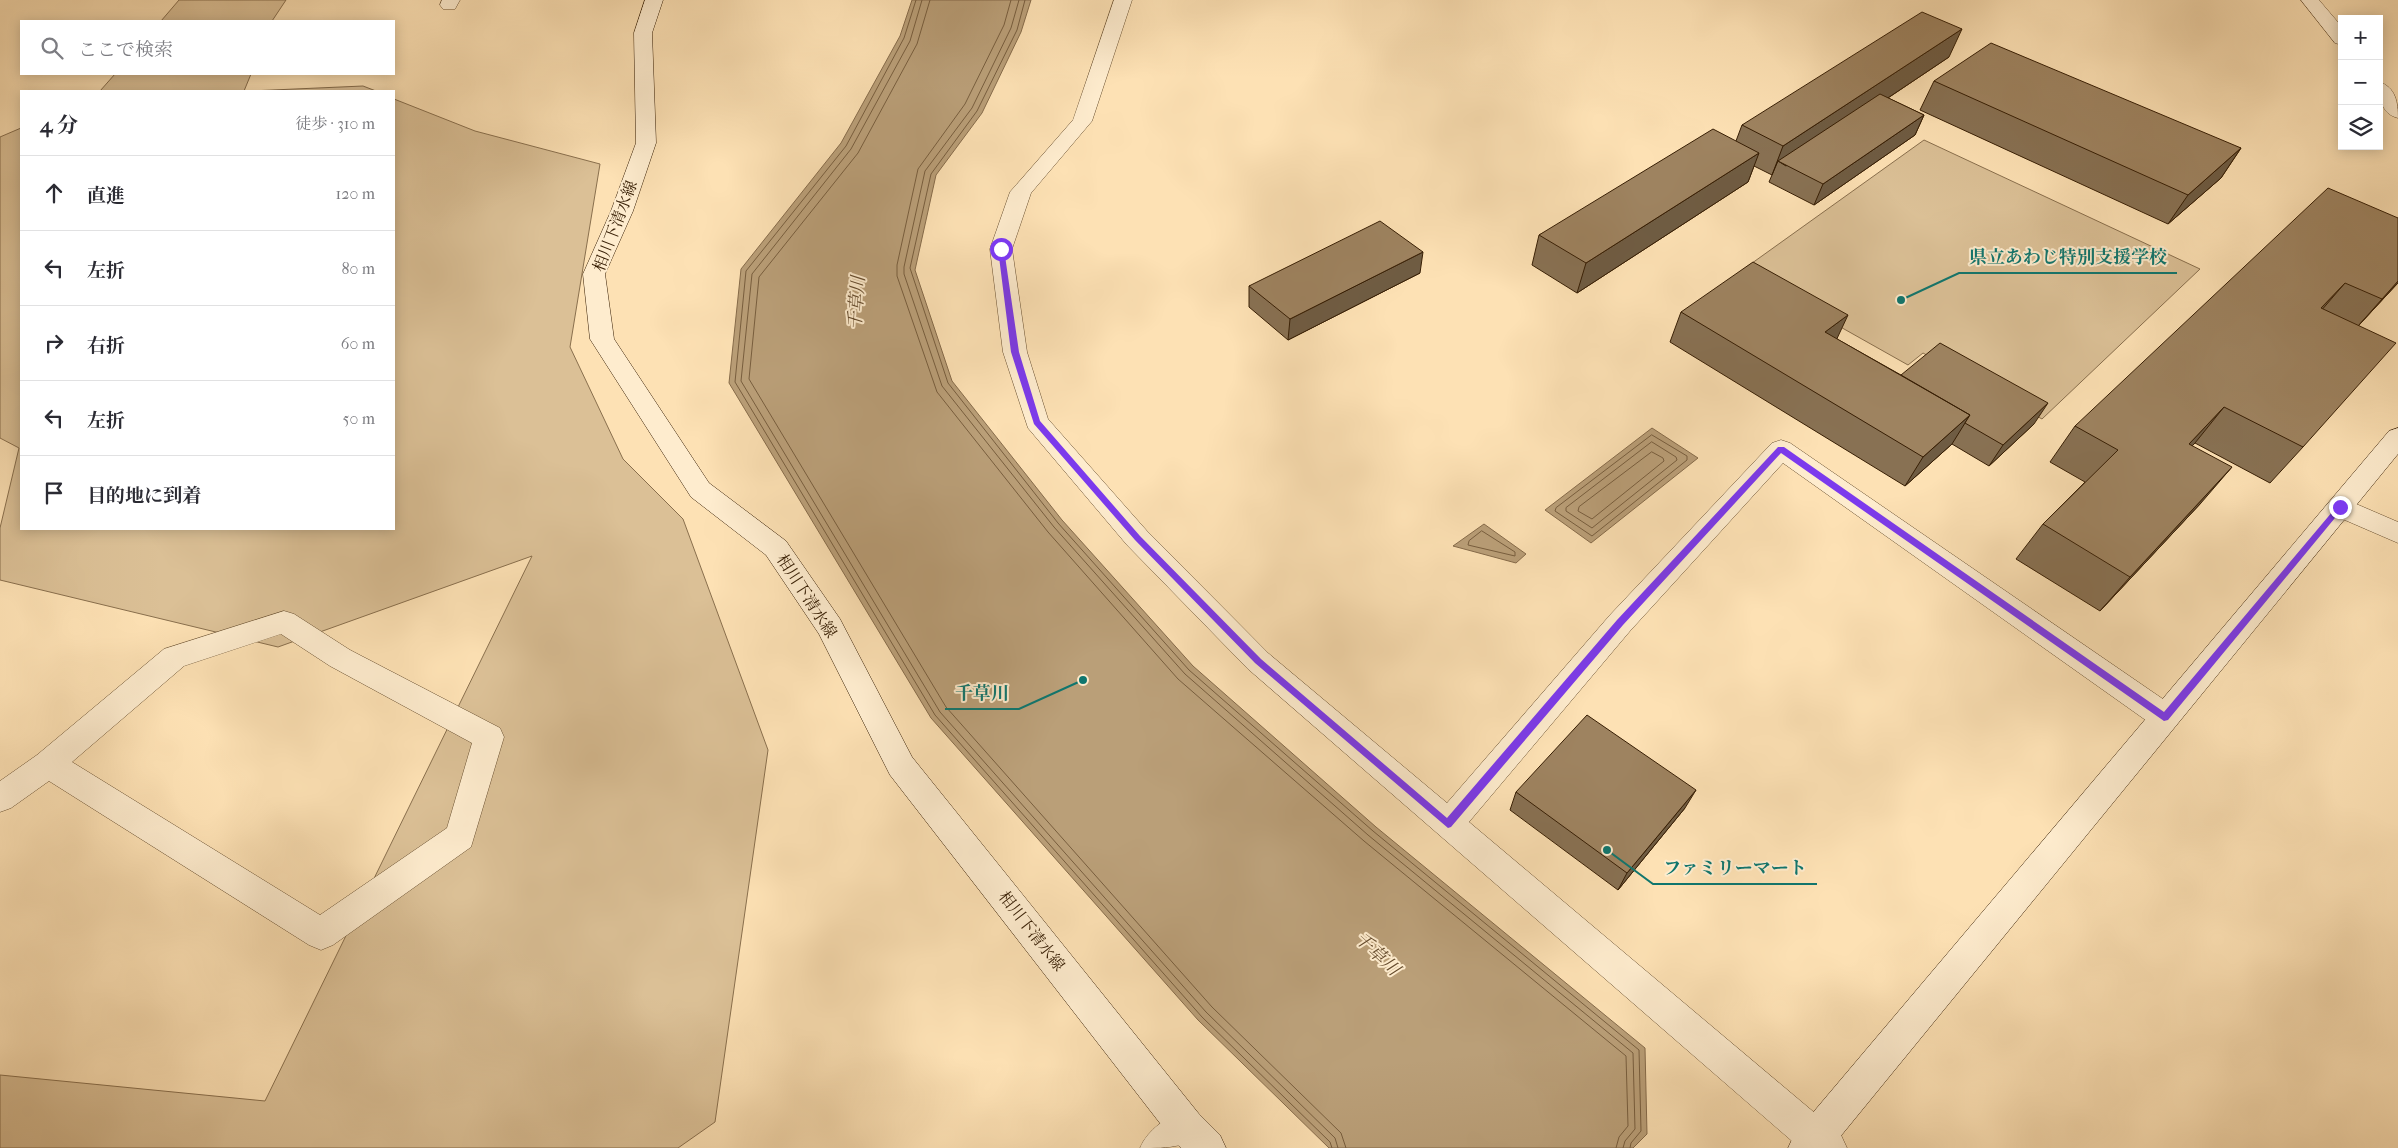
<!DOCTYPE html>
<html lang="ja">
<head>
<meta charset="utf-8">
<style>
  :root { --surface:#fff; --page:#f2f2f3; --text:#2b2b33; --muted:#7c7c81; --line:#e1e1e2 }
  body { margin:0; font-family:"IM FELL French Canon","Noto Serif JP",serif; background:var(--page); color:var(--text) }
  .controls { position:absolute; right:15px; top:15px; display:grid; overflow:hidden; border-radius:0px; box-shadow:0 2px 12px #0003 }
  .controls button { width:45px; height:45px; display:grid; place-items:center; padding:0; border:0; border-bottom:1px solid var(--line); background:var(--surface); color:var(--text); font:25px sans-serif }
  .stop { position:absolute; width:15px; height:15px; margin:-11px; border:4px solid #7c3aed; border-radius:50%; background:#fff }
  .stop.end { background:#7c3aed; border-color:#fff; box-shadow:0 1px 5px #0008 }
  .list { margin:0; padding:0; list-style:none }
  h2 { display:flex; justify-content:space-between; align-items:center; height:65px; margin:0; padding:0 20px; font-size:21px }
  h2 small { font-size:16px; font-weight:400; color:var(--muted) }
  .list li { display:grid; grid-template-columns:32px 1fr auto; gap:15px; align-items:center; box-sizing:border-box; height:75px; padding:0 20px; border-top:1px solid var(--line) }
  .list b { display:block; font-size:19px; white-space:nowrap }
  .list em { font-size:16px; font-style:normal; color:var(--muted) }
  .icon { flex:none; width:28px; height:28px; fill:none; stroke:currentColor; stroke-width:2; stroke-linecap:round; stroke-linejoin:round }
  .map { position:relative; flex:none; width:2398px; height:1148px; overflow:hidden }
  .search { position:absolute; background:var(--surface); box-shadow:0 2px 12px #0003; left:20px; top:20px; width:375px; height:55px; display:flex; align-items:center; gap:12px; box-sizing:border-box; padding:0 18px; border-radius:0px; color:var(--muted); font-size:19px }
  .panel { position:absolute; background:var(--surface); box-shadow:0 2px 12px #0003; left:20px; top:90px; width:375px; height:440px; border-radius:0px }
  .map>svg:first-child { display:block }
  .green { fill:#dbc096; stroke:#896f4d }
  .water { fill:#ba9f78; stroke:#866b4a }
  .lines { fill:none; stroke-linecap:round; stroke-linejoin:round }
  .shore { stroke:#785e3e; stroke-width:1 }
  .street-casing { stroke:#684f30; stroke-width:1 }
  .secondary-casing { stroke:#371e04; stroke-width:1 }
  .street { fill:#feecce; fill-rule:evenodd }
  .secondary { fill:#feecce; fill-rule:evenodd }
  .wall { fill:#887153; stroke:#371e04 }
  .shaded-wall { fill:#6f5c43; stroke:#371e04 }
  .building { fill:#9e8360; stroke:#371e04 }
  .route { fill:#7c3aed }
  .labels { text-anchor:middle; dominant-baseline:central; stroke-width:4; stroke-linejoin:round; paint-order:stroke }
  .street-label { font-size:16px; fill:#371e04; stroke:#feecce }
  .water-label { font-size:18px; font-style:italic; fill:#654b2d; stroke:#feecce }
  .leader { fill:none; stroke:#0f766e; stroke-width:2 }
  .callout-dot { fill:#0f766e; stroke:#feecce; stroke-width:2 }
  .callout-label { font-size:18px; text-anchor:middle; font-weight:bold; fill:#0f766e; stroke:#feecce; stroke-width:4; stroke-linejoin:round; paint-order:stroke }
</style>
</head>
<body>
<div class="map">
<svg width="2398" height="1148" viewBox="0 0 2398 1148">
  <rect width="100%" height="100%" fill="#fde1b4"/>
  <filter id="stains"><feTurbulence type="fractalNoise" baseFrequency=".004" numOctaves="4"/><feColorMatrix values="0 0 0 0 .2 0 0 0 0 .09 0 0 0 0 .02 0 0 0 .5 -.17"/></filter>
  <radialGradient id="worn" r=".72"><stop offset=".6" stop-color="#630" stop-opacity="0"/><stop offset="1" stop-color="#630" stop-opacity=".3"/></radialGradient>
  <!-- green -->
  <path class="green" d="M179 0H286L272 21H161Z
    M115 74H251L244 91H100Z
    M363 86 376 91H250Z
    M394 99 475 131 600 164 570 347 623 459 683 519 768 750 715 1122 678 1148H0V1075L265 1101 532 556 278 647 0 580V528L19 448 0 438V137L21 128V529H394Z
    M1924 140 2200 269 2042 419 1923 353 1908 365 1741 271Z"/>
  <!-- water -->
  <path class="water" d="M912 0H1031L1021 32 982 113 936 175 915 270 952 381 1062 520 1193 666 1376 827 1645 1048 1647 1134 1633 1148H1329L1198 1020 931 718 729 383 741 269 841 143 900 36Z
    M1652 428 1698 458 1591 543 1545 510Z
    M1484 524 1526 554 1516 563 1453 546Z"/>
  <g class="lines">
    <!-- shore -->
    <path class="shore" d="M916 0 904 38 846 146 746 271 735 382 935 715 1202 1017 1330 1142 1332 1148
      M922 0 910 41 851 149 752 274 741 381 940 712 1206 1012 1335 1138 1338 1148
      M930 0 917 44 858 153 759 277 749 379 946 707 1212 1007 1341 1133 1346 1148
      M1011 0 1004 25 965 104 918 169 897 265V276L937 392 1048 532 1178 679 1364 841 1626 1056 1628 1126 1619 1137 1616 1148
      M1019 0 1011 28 972 108 925 171 904 267V274L942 386 1054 527 1185 674 1368 835 1633 1053 1635 1129 1625 1141 1623 1148
      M1025 0 1017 30 977 111 931 174 910 268 948 383 1058 523 1189 670 1373 831 1639 1050 1641 1131 1631 1143 1630 1148
      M1652 435 1687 456V460L1592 536 1555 511 1556 508Z
      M1652 442 1676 457 1677 460 1592 528 1566 511V508Z
      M1652 452 1663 458 1664 461 1592 519 1578 511 1579 507Z
      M1482 531 1515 552V556L1468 545 1469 541Z"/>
    <!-- street casing -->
    <g class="street-casing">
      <path id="street" d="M442 0H460L455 9H443L440 5Z
        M1114 0H1132L1092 121 1031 193 1012 249 1027 352 1048 419 1147 531 1268 653 1447 803 1610 615 1772 443 1781 440 1790 443 2176 708 2180 717 2176 726 2165 730 2154 726 1783 463 1630 631 1469 822 1841 1135 1847 1148H1800L1248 669 1127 545 1028 428 1003 352 990 249 1010 192 1073 120Z
        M2301 0H2319L2342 27V45L2335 43Z
        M2379 82C2396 87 2398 103 2398 118 2381 114 2379 97 2379 82Z
        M2340 497 2398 522V543L2331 514 2327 507 2331 500Z
        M284 611 294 614 350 650 500 728 504 737 471 847 333 945 321 950 309 945 49 781 11 808 0 812V781L37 755 164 649ZM281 634 330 666 472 743 447 828 320 915 72 762 184 666Z
        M1186 1109 1199 1114 1204 1127C1192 1148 1169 1148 1140 1148 1148 1129 1167 1117 1186 1109Z"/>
    </g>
    <!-- secondary casing -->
    <g class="secondary-casing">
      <path id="secondary" d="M645 0H663L652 33 656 143 633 211 605 274 614 339 709 483 786 541 840 619 912 757 1199 1114 1220 1135 1226 1148H1181L1173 1140 890 775 819 634 766 555 691 497 590 339 583 274 611 211 636 143 634 33Z
        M2398 428V454L1831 1148H1788L1794 1135 2389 431Z"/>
    </g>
    <!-- street -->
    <use href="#street" class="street"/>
    <!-- secondary -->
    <use href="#secondary" class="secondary"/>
  </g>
  <!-- wall -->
  <path class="wall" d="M1949 57 1888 98 1924 115 1915 135 1814 205 1769 182 1772 175 1754 166 1748 182 1577 293 1532 265 1539 235 1736 141 1742 125Z
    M1934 81 2241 148 2221 178 2168 224 1920 110Z
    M2398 218V283L2359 325 2303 447 2270 483 2195 443 2192 446 2201 503 2100 611 2016 559 2043 524 2085 482 2050 462 2075 426Z
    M1420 273 1288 340 1249 307V286Z
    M1681 312 1837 339 1901 375 2034 424 1989 466 1952 444 1905 486 1670 342Z
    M1516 792 1685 808 1618 890 1510 810Z"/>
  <!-- shaded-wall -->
  <path class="shaded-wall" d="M1962 29 1949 57 1786 166 1778 161 1772 175 1783 146Z
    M1924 115 1915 135 1814 205 1823 184Z
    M2241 148 2221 178 2168 224 2188 195Z
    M1759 153 1748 182 1577 293 1586 263Z
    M1423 252 1420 273 1288 340 1290 319Z
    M2398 281V283L2394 287 2350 335Z
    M2345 283 2314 319 2321 308Z
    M1848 315 1834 345 1825 332Z
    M2048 403 2034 424 1989 466 2003 445Z
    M2224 407 2195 443 2159 480 2189 444Z
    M1970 415 1952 444 1905 486 1923 457Z
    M2232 467 2201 503 2100 611 2130 577Z
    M1696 790 1685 808 1618 890 1627 873Z"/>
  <!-- building -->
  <path class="building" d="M1922 12 1962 29 1783 146 1742 125Z
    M1991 43 2241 148 2188 195 1934 81Z
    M1880 94 1924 115 1823 184 1778 161Z
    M1713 129 1759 153 1586 263 1539 235Z
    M2328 188 2398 218V281L2382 299 2345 283 2321 308 2396 343 2303 447 2224 407 2189 444 2232 467 2130 577 2043 524 2118 450 2075 426Z
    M1380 221 1423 252 1290 319 1249 286Z
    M1753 262 1848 315 1825 332 1970 415 1923 457 1681 312Z
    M1940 343 2048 403 2003 445 1965 423 1970 415 1901 375Z
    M1587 715 1696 790 1627 873 1516 792Z"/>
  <!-- route -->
  <path class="route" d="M1001 247 1004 249 1019 352 1040 421 1140 536 1261 659 1447 818 1617 620 1778 447H1784L2164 712 2338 505 2344 507 2168 720 2164 721 1781 453 1623 625 1451 827 1448 828 1255 663 1135 540 1034 424 1011 352 998 249Z"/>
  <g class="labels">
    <!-- street labels -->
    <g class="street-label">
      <text transform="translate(615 226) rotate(-69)">相川下清水線</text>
      <text transform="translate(807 596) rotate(57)">相川下清水線</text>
      <text transform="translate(1032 931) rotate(52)">相川下清水線</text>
    </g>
    <!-- water labels -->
    <g class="water-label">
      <text transform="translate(857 303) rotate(-86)">千草川</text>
      <text transform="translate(1377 954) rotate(43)">千草川</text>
    </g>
  </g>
  <!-- callouts -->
  <path class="leader" d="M1901 300L1959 273H2177M1083 680L1019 709H945M1607 850L1653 884H1817"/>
  <g class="callout-dot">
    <circle cx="1901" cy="300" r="5"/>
    <circle cx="1083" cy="680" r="5"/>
    <circle cx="1607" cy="850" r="5"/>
  </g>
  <g class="callout-label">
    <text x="2068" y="263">県立あわじ特別支援学校</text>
    <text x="982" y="699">千草川</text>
    <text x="1735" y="874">ファミリーマート</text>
  </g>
  <rect width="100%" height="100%" filter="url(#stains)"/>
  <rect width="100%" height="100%" fill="url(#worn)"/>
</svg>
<div class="controls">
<button>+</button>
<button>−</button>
<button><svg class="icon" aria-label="layers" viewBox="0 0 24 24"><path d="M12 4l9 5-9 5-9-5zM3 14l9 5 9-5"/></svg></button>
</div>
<div class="stop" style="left:1001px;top:249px"></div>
<div class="stop end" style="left:2340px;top:507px"></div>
<div class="search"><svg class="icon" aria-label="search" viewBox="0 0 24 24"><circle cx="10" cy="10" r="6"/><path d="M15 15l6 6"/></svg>ここで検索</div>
<section class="panel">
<h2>4 分<small>徒歩 · 310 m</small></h2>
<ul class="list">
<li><svg class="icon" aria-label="ahead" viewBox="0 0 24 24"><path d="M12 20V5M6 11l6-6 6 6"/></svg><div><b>直進</b></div><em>120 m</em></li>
<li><svg class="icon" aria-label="left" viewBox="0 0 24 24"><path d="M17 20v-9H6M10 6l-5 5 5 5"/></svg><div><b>左折</b></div><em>80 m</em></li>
<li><svg class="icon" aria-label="right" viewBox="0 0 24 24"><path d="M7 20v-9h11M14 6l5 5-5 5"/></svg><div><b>右折</b></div><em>60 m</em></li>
<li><svg class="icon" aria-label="left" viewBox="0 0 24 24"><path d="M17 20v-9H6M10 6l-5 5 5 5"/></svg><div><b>左折</b></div><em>50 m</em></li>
<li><svg class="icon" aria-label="arrive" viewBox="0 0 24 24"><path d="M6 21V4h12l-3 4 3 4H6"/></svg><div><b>目的地に到着</b></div></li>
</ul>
</section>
</div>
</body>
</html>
